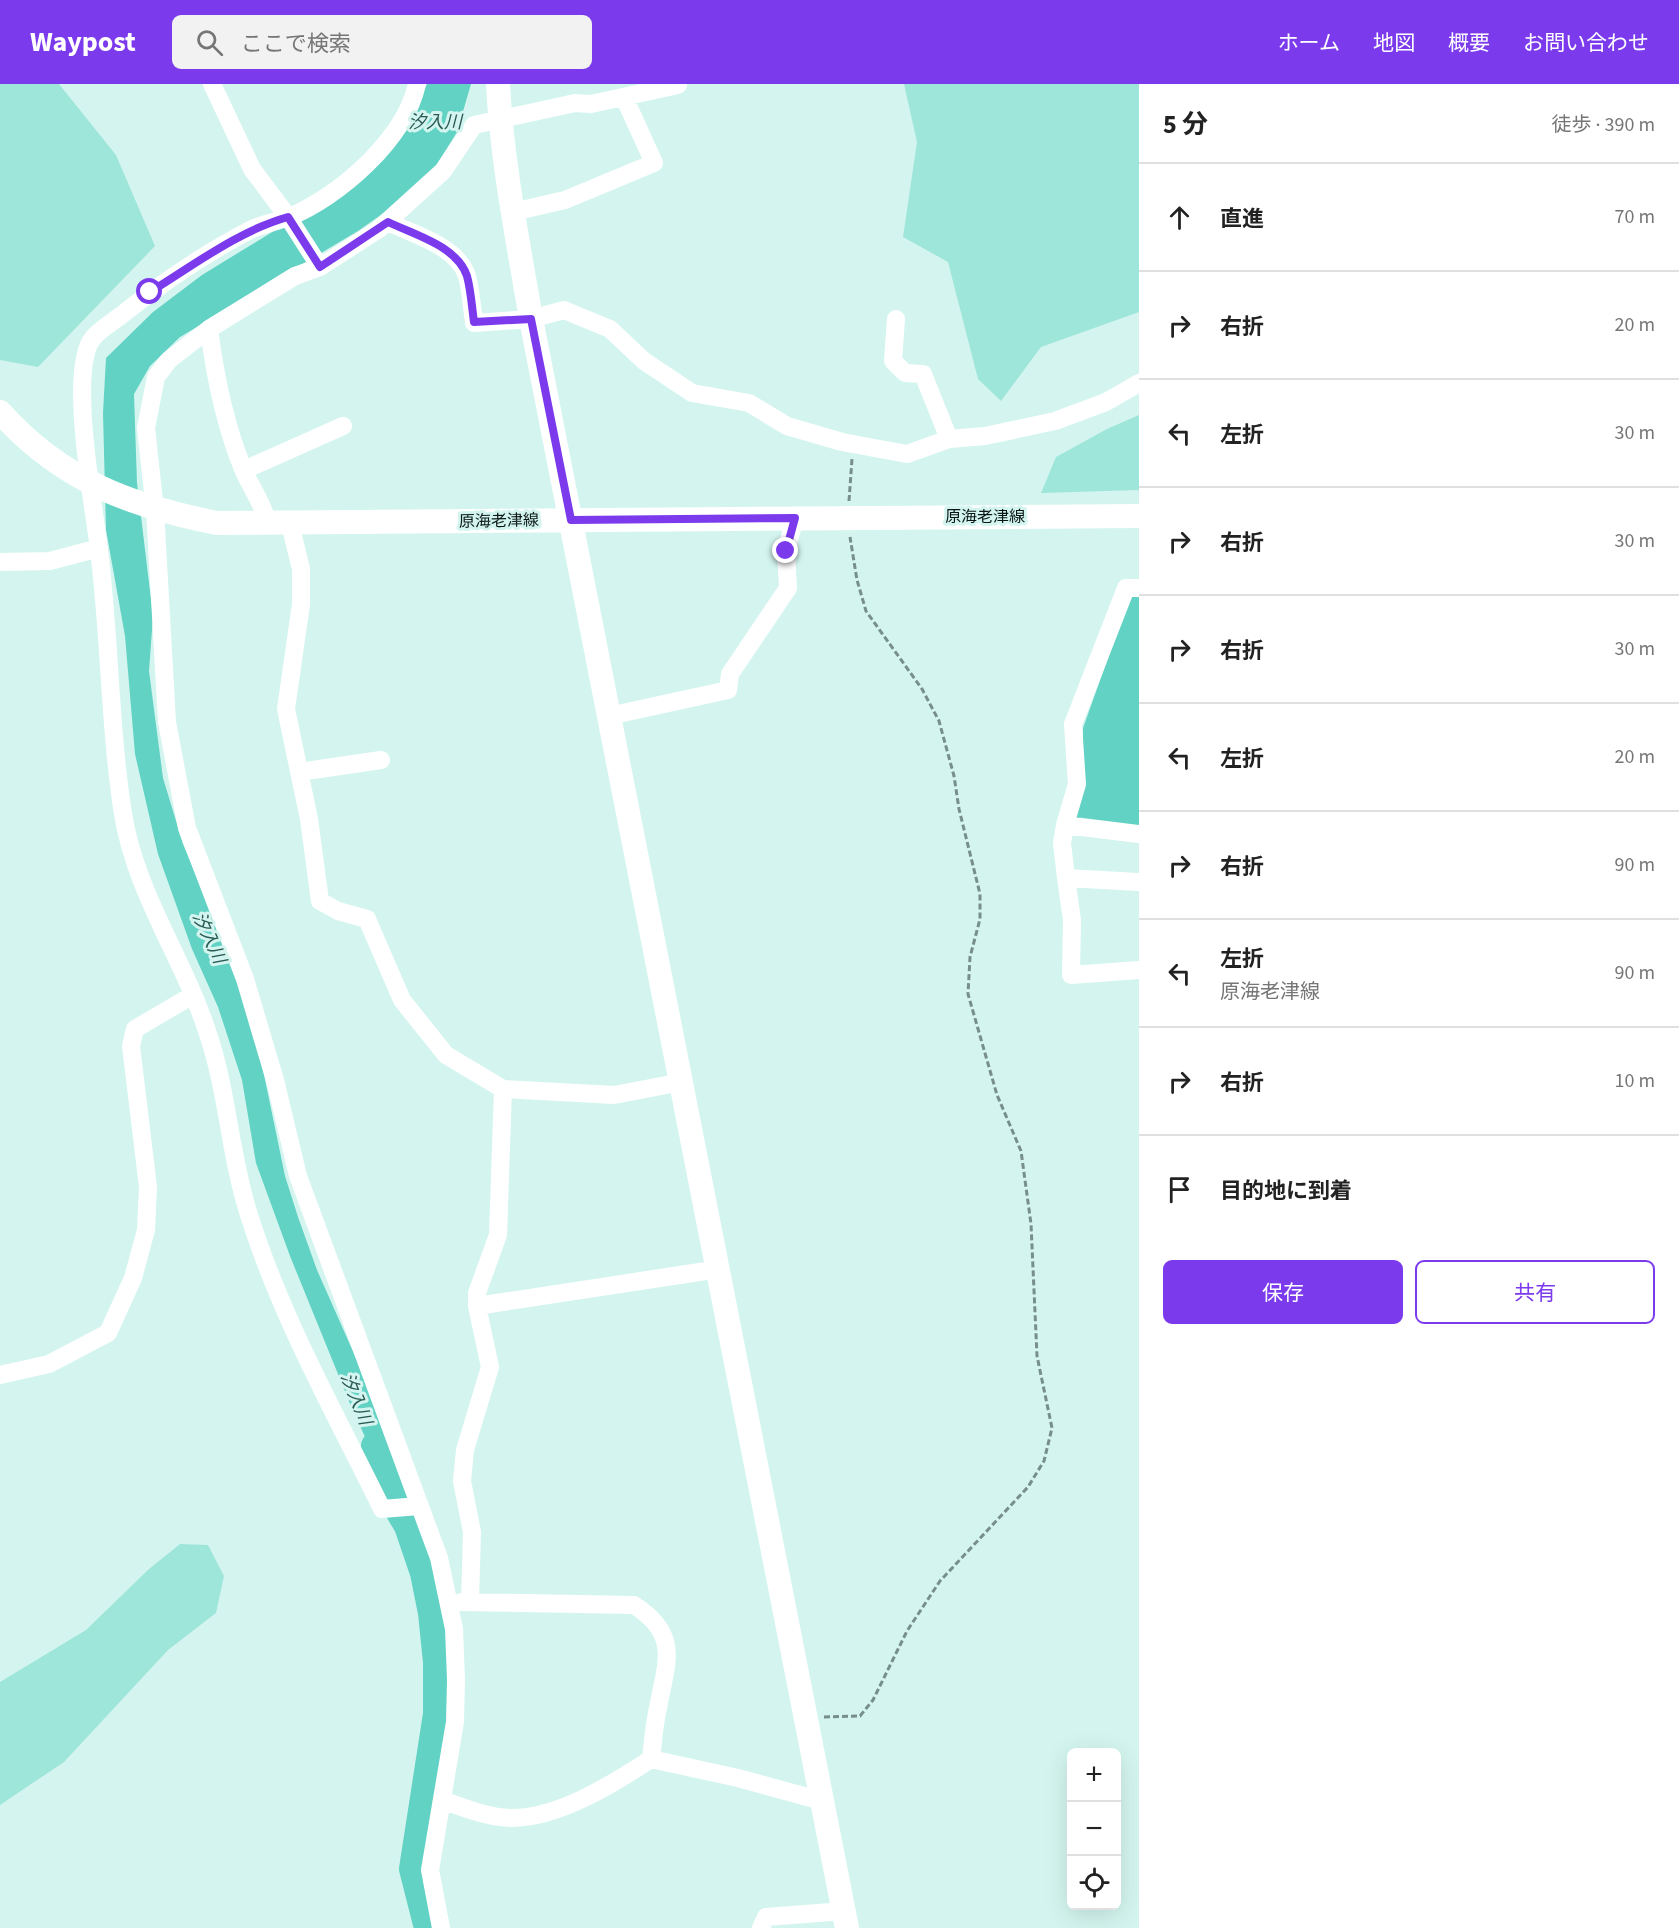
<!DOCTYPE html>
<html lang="ja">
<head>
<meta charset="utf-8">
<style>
  :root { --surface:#fff; --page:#f2f2f2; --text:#222; --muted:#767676; --line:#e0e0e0; --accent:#7c3aed }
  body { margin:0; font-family:"Source Sans 3","Noto Sans JP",sans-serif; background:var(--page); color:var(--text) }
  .controls { position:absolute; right:18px; bottom:18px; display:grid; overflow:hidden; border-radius:9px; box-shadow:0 6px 24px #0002 }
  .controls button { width:54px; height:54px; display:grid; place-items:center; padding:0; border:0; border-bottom:2px solid var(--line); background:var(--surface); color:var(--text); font:30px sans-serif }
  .stop { position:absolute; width:18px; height:18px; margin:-14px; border:4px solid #7c3aed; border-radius:50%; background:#fff }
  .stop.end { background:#7c3aed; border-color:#fff; box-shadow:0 2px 6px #0008 }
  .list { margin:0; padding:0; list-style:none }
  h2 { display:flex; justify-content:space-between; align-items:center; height:78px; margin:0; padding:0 24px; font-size:26px }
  h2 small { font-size:20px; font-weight:400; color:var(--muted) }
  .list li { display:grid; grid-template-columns:39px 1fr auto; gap:18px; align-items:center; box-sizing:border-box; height:108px; padding:0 24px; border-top:2px solid var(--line) }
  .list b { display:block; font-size:22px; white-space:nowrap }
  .list p { margin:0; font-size:20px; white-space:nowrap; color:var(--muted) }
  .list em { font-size:20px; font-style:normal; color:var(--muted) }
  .actions { display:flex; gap:12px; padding:18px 24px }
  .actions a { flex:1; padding:14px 0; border:2px solid var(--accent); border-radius:9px; text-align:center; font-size:21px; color:var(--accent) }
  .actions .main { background:var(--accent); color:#fff }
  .icon { flex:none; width:33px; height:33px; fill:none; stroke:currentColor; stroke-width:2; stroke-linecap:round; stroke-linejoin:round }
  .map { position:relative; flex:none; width:1139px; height:1844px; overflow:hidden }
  header { display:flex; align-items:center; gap:36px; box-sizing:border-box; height:84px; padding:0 30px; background:var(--accent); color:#fff }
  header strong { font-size:28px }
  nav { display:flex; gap:33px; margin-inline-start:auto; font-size:21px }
  .search { width:420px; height:54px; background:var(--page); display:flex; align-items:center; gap:15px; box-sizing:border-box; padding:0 21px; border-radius:9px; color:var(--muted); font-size:22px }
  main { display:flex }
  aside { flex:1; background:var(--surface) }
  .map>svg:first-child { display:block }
  .green { fill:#9ee5da }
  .water { fill:#62d2c4 }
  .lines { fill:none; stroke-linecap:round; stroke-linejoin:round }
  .river { stroke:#62d2c4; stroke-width:28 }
  .path { stroke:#778e8a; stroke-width:3; stroke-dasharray:6 3; stroke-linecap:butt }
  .street { stroke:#fff; stroke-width:18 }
  .secondary { stroke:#fff; stroke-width:24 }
  .route { stroke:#7c3aed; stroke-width:8 }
  .labels { text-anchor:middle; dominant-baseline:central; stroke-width:6; stroke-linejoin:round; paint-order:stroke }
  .street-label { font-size:16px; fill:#0a1614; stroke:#d4f5ef }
  .water-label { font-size:18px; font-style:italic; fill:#295953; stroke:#d4f5ef }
</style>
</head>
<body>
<header>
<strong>Waypost</strong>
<div class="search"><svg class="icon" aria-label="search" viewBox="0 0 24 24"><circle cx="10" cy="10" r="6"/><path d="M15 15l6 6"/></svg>ここで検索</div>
<nav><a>ホーム</a><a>地図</a><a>概要</a><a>お問い合わせ</a></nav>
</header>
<main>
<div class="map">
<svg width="1139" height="1844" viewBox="0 0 1139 1844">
  <rect width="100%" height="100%" fill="#d4f5ef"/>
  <!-- green -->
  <path class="green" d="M0 0H59L116 71 155 162 38 283 0 276Z
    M904 0H1139V228L1041 263 1001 317 978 295 948 178 903 153 917 58Z
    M1139 331V406L1041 409 1056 373 1107 345Z
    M180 1460 208 1461 224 1492 216 1529 168 1566 64 1678 0 1721V1598L86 1546 149 1485Z"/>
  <!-- water -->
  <path class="water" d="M427 0H471L457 48 434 85 395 121 358 147 180 253 150 282 134 310 137 399 153 532 149 587 163 694 183 760 235 882 257 957 285 1092 298 1133 317 1186 363 1290 413 1416 400 1418 375 1375 351 1322 290 1172 256 1079 242 996 218 923 192 865 158 770 135 670 125 552 106 446 103 329 106 274 153 228 202 191 295 134 408 37Z
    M1131 510 1139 511V742L1076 735 1083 672V644Z"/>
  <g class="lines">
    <!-- river -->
    <path class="river" d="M375 1362 398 1425 408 1442 424 1489 432 1529 437 1578V1630L413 1785 428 1844"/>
    <!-- path -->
    <path class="path" d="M849 417 852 375
      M824 1633 860 1632 873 1616 907 1547 940 1497 1028 1403 1044 1377 1052 1344 1037 1272 1031 1140 1021 1067 997 1011 968 910 970 873 980 835V810L959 725 954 692 939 637 922 605 866 527 857 496 850 453"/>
    <!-- street -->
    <path class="street" d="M212 0 252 85 288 133 320 183
      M417 0C405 55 339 113 289 133 276 138 262 140 250 146 204 170 159 201 119 233 111 239 99 246 93 254 68 284 93 417 98 458 110 548 109 640 123 730 136 811 185 876 209 953 228 1011 230 1072 249 1131 281 1233 335 1329 382 1425L419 1422
      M513 128 565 116 654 79 624 13
      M388 138C415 151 457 162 467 192 471 207 472 224 474 239L531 235 564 226 610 245 644 277 692 309 749 319 787 342 842 358 907 370 949 355 985 352 1055 337 1106 318 1139 299
      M896 235 893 277 905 289 923 290 949 355
      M209 245C215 292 225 341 243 385 251 404 263 419 268 440
      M244 386 343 342
      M290 440 301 485V520L286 625 309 735 320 817 338 827 367 835 402 916 446 971 503 1005 614 1011 682 998
      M0 478 50 477 99 464
      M609 632 728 606 730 590 788 504 786 467 795 434
      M299 688 381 676
      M1065 741 1077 700 1073 640 1126 504H1139
      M1139 750 1065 741 1062 759 1066 794 1139 798
      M1066 794 1072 836 1071 891 1139 886
      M477 1222 719 1185
      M0 1291 49 1280 108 1249 133 1194 146 1146 148 1103 131 962 135 945 193 911
      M470 1517 472 1448 462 1397 465 1366 490 1283 477 1222V1209L498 1151 503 1005
      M461 1518 634 1521C681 1551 666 1579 658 1624 654 1641 653 1658 651 1675
      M442 1716C464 1724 487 1733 510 1734 557 1735 613 1700 651 1675L738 1694 822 1717
      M441 1844 430 1786 455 1638 456 1596 454 1545 439 1474 298 1092 275 996 245 895 187 744 167 638 155 426 146 344 156 293 169 276 209 245 295 192 320 183 379 145 443 87 474 41 575 19 591 20 678 1
      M761 1844 766 1833 844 1827"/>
    <!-- secondary -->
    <path class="secondary" d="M498 0C502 79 518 157 531 235L847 1844
      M0 328C61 396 130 422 217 439L1139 432"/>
  </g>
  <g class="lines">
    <!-- route -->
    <path class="route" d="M150 208C194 181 238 147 288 133L320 183 388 138C415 151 457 162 467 192 471 207 472 224 474 238L531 235 571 436 795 434 786 467"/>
  </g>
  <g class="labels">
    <!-- street labels -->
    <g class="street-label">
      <text x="985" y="433">原海老津線</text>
      <text transform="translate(499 437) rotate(-1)">原海老津線</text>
    </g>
    <!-- water labels -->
    <g class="water-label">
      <text x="435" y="38">汐入川</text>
      <text transform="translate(209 854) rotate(65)">汐入川</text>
      <text transform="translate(356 1315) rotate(68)">汐入川</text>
    </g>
  </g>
</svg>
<div class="controls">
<button>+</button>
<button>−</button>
<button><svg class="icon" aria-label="locate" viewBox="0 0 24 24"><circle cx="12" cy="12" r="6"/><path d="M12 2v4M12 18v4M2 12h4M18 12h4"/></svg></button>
</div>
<div class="stop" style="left:150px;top:208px"></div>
<div class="stop end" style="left:786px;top:467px"></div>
</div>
<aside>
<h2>5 分<small>徒歩 · 390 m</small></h2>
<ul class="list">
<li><svg class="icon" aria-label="ahead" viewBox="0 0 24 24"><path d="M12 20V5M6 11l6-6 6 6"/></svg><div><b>直進</b></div><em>70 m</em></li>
<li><svg class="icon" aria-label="right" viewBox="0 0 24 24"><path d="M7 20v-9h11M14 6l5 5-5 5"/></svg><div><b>右折</b></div><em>20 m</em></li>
<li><svg class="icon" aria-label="left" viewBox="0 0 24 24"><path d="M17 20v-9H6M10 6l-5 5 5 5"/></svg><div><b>左折</b></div><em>30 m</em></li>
<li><svg class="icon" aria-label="right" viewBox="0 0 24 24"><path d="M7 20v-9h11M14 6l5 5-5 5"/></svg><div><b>右折</b></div><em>30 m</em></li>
<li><svg class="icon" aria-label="right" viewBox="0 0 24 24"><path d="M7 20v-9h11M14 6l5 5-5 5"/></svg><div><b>右折</b></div><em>30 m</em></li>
<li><svg class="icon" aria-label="left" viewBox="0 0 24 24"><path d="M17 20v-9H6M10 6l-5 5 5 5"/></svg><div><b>左折</b></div><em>20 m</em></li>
<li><svg class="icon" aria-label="right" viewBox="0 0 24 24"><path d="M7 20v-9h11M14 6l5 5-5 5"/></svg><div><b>右折</b></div><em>90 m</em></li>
<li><svg class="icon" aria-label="left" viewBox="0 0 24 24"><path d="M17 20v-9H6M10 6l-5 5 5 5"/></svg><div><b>左折</b><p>原海老津線</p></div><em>90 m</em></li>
<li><svg class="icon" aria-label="right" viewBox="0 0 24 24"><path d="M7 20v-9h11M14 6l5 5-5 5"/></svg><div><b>右折</b></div><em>10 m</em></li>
<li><svg class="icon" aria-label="arrive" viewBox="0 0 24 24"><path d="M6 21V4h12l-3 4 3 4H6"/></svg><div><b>目的地に到着</b></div></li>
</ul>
<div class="actions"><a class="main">保存</a><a>共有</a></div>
</aside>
</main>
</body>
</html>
